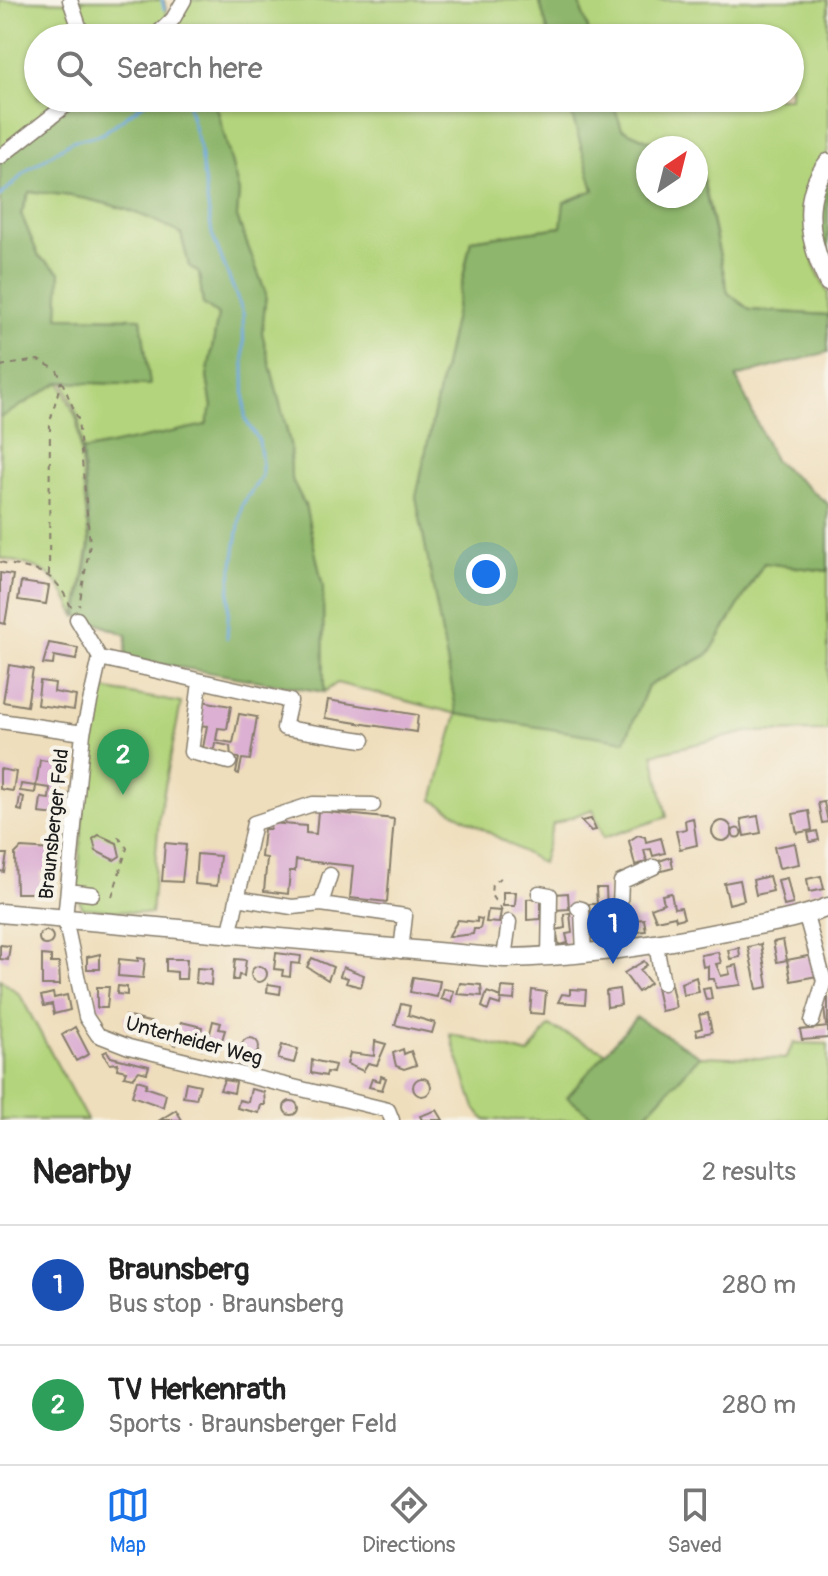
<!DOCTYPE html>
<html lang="en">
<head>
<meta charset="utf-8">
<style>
  :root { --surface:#fff; --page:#f2f2f2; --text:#222; --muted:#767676; --line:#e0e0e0; --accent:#1a73e8 }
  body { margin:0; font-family:Pangolin,sans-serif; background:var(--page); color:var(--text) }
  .compass { position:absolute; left:636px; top:136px; width:72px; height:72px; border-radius:50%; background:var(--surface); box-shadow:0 2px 6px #0004; rotate:35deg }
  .you { position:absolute; left:486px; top:574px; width:28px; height:28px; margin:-20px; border:6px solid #fff; border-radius:50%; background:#1a73e8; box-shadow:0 0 0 12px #1a73e833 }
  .badge { display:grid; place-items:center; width:52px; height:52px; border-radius:50%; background:var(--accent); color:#fff; font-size:26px; font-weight:700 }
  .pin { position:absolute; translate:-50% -66px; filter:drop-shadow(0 2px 4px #0008) }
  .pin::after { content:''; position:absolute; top:42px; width:28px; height:24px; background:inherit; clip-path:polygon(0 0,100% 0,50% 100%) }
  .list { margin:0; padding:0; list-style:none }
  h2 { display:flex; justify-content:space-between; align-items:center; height:104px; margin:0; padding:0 32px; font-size:34px }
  h2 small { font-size:26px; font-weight:400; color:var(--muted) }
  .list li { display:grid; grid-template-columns:52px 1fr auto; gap:24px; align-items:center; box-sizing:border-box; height:120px; padding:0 32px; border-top:2px solid var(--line) }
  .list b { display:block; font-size:30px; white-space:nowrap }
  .list p { margin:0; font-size:26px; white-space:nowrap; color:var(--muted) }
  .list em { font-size:26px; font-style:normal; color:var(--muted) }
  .icon { flex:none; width:44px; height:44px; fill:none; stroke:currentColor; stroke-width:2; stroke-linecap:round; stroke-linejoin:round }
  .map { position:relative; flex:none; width:828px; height:1120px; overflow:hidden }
  .search { position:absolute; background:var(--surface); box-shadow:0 2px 6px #0004; left:24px; right:24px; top:24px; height:88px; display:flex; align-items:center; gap:20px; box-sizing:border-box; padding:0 28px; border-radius:44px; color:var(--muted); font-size:30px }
  .sheet { height:344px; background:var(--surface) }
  nav { display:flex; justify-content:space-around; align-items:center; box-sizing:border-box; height:112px; border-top:2px solid var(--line); background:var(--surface); font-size:22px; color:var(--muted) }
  nav a { display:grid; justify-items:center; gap:4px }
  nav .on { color:var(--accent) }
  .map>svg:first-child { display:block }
  .green { fill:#b3d47c; stroke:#68784c; stroke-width:2 }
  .forest { fill:#8eb66c; stroke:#556944; stroke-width:2 }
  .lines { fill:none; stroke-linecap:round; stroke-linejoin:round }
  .stream { stroke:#6ca8dd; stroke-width:3 }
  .building { fill:#dcb0d3 }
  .minor-casing { stroke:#867d6c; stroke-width:17 }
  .major-casing { stroke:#867d6c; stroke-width:21 }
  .path { stroke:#867d6c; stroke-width:2; stroke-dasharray:6 6; stroke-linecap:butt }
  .minor { stroke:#fff; stroke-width:14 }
  .major { stroke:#fff; stroke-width:18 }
  .labels { text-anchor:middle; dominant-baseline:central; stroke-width:8; stroke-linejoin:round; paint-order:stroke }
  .street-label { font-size:20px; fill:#1c1c1c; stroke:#f7f3e8 }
</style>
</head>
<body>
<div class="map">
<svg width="828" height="1120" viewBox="0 0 828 1120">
  <rect width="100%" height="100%" fill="#f7f3e8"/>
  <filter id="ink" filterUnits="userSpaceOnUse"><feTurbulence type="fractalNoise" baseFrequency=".0125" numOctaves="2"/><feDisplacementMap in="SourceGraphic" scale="16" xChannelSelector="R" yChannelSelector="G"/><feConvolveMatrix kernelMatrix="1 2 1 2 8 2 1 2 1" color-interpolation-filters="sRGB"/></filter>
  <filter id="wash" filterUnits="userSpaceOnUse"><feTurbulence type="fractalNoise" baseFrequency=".006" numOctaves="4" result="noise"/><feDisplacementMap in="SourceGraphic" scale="32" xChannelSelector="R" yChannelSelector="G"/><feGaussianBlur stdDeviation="1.8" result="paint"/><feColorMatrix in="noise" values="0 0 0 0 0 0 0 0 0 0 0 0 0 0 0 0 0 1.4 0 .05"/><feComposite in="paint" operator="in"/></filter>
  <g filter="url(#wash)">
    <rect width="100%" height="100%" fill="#efdebc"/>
    <!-- green -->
    <path class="green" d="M0 0 69 2 81 38H38V98H72L0 154Z
      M72 0H164L168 21 149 38H84Z
      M188 0H539L550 38H167L163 33Z
      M578 0H828V151L817 165 814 265 828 293V315L750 310 728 293 700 163 696 162V148H665L622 129 611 98H790V38H591Z
      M209 98H567L594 190 561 227 471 240 417 497 457 713 625 740 648 686 709 654 764 563 828 571V731L748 732 653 754 667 817 603 838 593 809 553 824 542 863 433 800 457 714 337 683 324 692 323 587 305 505 291 478 290 443 262 333 266 294 237 217 239 192 218 111Z
      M29 192C81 194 136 208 181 234L189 266 199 273 203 304 218 315 207 377 212 407 206 425 82 451 79 420 64 382 149 385 141 318 58 317 60 272 39 257 21 214Z
      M60 382 77 420 89 544 76 616C54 571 49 569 0 558V418Z
      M103 689 181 703 159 817 151 914 83 908 77 897 85 779Z
      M0 979 20 995 87 1120H0Z
      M549 1026 608 1053 567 1097 597 1120H485L475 1108 450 1034 529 1054Z
      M794 1043 828 1044V1120H641L700 1056 785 1059Z"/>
    <!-- forest -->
    <path class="forest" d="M539 0H578L591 38H550Z
      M79 98H209L218 111 239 192 237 217 266 294 262 333 290 443 291 478 305 505 323 587 324 692 125 658 127 635 78 616 90 543 82 451 206 425 212 407 207 377 218 315 203 304 199 273 189 266 181 234C136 208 81 194 29 192L21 214 39 257 60 272 58 317 141 318 150 385 60 382 0 418V159Z
      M567 98H611L622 129 665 148H648V196H696V162L699 163 728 293 750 310 828 315V352L736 377 774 460 828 504V571L764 563 709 654 648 686 625 741 457 714 416 497 471 240 561 227 564 202 594 190Z
      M828 179V258C820 232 811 203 828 179Z
      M636 1017 700 1056 641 1120H597L567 1097Z"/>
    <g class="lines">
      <!-- stream -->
      <path class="stream" d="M162 0 164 9
        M186 98 199 145 212 234 243 313 245 419 259 441 262 464V476L242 505 230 584 227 638
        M0 196 29 169 72 141 102 134 151 98"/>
    </g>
    <g id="blocks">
      <!-- building -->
      <path class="building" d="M0 573 13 575 5 624 0 623Z
        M21 582 49 586 46 604 18 600Z
        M49 643 78 648 76 660 54 656 53 665 43 664Z
        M9 665 33 669 27 706 3 702Z
        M40 681 55 683 54 692 76 696 74 710 37 705Z
        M328 700 418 715 416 732 325 718Z
        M202 701 231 706 227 729 218 728 216 740 233 743 239 714 257 717 250 760 242 759 239 774 236 773 239 758 231 757 230 746 215 743 214 750 203 748 207 726 198 725Z
        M40 760 64 763 57 815 39 813 41 798 49 799 50 788 36 786Z
        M0 769 16 772 13 791 0 789Z
        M21 784 36 786 35 793 20 791Z
        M20 796 24 797 22 811 18 810Z
        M824 802 828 822 822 823 818 803Z
        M318 811 394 819 387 902 350 898 353 866 296 860 295 871H290L288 894 264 891 267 858 261 857 264 829H270L271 823 306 826V833L316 834Z
        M809 811 812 830 797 833 793 814Z
        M758 816 761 833 744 836 741 819Z
        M693 818 697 845 680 849 676 831 686 829 685 820Z
        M591 819 596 830 591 831 581 821Z
        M712 831a10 10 0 1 1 20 0a10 10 0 1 1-20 0Z
        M732.5 833a4.5 4.5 0 1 1 9 0a4.5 4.5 0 1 1-9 0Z
        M817 831 819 840 810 842 808 833Z
        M99 835 117 843 120 856 114 860 96 851 93 839Z
        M638 835 645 837 646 842 661 838 665 853 653 856 651 849 644 850 647 862 635 865 629 841Z
        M165 843 186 845 182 882 162 881Z
        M795 843 799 864 779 868 774 847Z
        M21 848 53 850 52 873 41 872 40 893H16L15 854Z
        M0 854H7L4 872 0 871Z
        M197 854 220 856 217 886 195 884Z
        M671 857 673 868 662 871 659 861Z
        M769 876 773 891 756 895 753 880Z
        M821 876 824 889 809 892 807 879Z
        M787 878 793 904 784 906 778 880Z
        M740 880 744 900 729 904 724 883Z
        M596 888H606L607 908 602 909V913H612L613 937 587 938 586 926H595L592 912H588L589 904H597Z
        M503 892H516L515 906H503Z
        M568 893 569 909 555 910 554 894Z
        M671 893 674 908 681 907 684 918 676 920 675 916 656 920 651 908 664 903 662 895Z
        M541 898V919L527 920V899Z
        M488 910 501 911 499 923 486 922Z
        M633 911 634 920 644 919 646 931 629 933 627 912Z
        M570 913 572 933 566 934 568 943 559 945 556 930 565 928 564 914Z
        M477 918 482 919 480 929H474L473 934 448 937 458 920 477 922Z
        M39 938a7 7 0 1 1 14 0a7 7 0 1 1-14 0Z
        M783 940 787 960 777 962 773 942Z
        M761 944 768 987 757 989 748 947Z
        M0 945 10 946 8 960 0 959Z
        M739 948 740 957 730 959 728 950Z
        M718 952 721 963 716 964 721 976 730 974 728 967 737 965 741 985 716 988 714 979H708V966L703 967 701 955Z
        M276 953 301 956 300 964 291 963 290 977 282 976 283 970 274 969Z
        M100 954V969H87V957Z
        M42 955 51 956V963H59L60 985H42Z
        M813 955 817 976 791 981 787 960Z
        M138 958 145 959 143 978 118 976 119 959 138 961Z
        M312 958 333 967 328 980 307 967Z
        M166 959H187L186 979H177V972L166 971Z
        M235 959 246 960 244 976 239 975 238 980H233Z
        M644 961 647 965 640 970 650 983 638 992 624 973Z
        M251 974a8 8 0 1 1 16 0a8 8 0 1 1-16 0Z
        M343 967 364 975 361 987 346 983 348 978 340 976Z
        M197 968 212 969 211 985 196 983Z
        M413 977 440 981 437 997 410 992Z
        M696 977 699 992 683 995 681 983Z
        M460 983 481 985 482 996 457 994Z
        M268 984 281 986 280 994 267 992Z
        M671 985 676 1008 661 1011 656 988Z
        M118 986 127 987V995L117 994Z
        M97 987H109L107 1008H97Z
        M502 987 515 988 514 1000 501 999 500 1005 491 1002 488 1010 482 1007 487 992 501 997Z
        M710 988 712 999 706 1000 703 989Z
        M444 989 454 991 451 1002 441 999Z
        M570 989 586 990 585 1004 558 1002 562 994 570 995Z
        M619 989 621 1005 607 1007 606 991Z
        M532 990 546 992 544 1014 530 1013Z
        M53 993 54 998 67 995 70 1010 54 1014 52 1004 44 1006 41 996Z
        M823 997H828V1025H826Z
        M401 1004 410 1006 408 1015 435 1023 432 1033 395 1025Z
        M708 1013 712 1032 697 1035 696 1030 702 1028 699 1015Z
        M125 1016 153 1023 151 1030 147 1034 125 1028Z
        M213 1021 221 1023 219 1029 225 1030 219 1050 202 1049V1046L177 1040 176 1045 172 1043 181 1022 202 1027 200 1037 204 1038 209 1037Z
        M75 1027 89 1054 76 1061 62 1035Z
        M828 1027V1038L802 1040 800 1030Z
        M241 1047a9 9 0 1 1 18 0a9 9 0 1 1-18 0Z
        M375 1041 386 1044 377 1065 368 1063 363 1071 347 1064 350 1053 374 1056Z
        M282 1045 298 1049 294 1063 278 1059Z
        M403 1049 404 1054 411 1051 416 1065 404 1069 396 1066 393 1053Z
        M107 1051 111 1057 149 1066 147 1073 139 1071 133 1078 124 1076 126 1071 117 1069 118 1063 110 1064 103 1053Z
        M312 1060 335 1065 333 1073 327 1072 326 1076 311 1073Z
        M381 1076 386 1078 382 1090 369 1087 372 1079 380 1081Z
        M413 1087a9 9 0 1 1 18 0a9 9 0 1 1-18 0Z
        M137 1080 147 1083 145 1087 166 1094 163 1107 132 1096Z
        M224 1080 236 1082 234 1093 220 1090Z
        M186 1082 200 1085 196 1099 183 1097Z
        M251 1089 264 1092 265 1105H261L259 1113 237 1108 239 1100 248 1102Z
        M284 1108a7 7 0 1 1 14 0a7 7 0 1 1-14 0Z
        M176 1110 182 1120H160Z
        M437 1110 443 1120H422L420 1116Z"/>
    </g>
  </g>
  <g filter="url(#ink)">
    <use href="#blocks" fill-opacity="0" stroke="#867d6c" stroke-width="2"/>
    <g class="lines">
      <!-- minor casing -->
      <g class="minor-casing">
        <path id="minor" d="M70 0 83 38
          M153 38 173 19 184 0
          M0 157 75 98
          M77 619 100 658 290 701 284 728 363 740
          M100 658 83 733 65 919 86 1017 98 1035 129 1047 388 1110 392 1120
          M200 682 191 752 229 762
          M0 721 83 733
          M68 891 92 894
          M539 893 550 895 549 957
          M237 898 292 907 321 904 330 875
          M321 904 405 916 401 951
          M578 908 582 909 584 954
          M806 916 824 981 812 1021
          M229 936 254 823 313 804 373 805
          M656 945 663 983
          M618 949 621 882 654 867
          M504 958 509 922"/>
      </g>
      <!-- major casing -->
      <g class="major-casing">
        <path id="major" d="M828 163C799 199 810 244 828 282
          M0 913 504 958C579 957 652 946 726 931 760 924 795 920 828 907"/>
      </g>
      <!-- path -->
      <path class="path" d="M0 366 38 360 57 370 78 419 90 544 79 606
        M0 562C40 572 53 568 71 607
        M49 575 50 422 61 381
        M501 878 492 883 491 895 502 911
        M112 897 127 848 116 834"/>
      <!-- minor -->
      <use href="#minor" class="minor"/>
      <!-- major -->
      <use href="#major" class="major"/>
    </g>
  </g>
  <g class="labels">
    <!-- street labels -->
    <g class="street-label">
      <text transform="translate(54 824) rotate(-84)">Braunsberger Feld</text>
      <text transform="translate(194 1041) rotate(15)">Unterheider Weg</text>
    </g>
  </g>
</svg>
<svg class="compass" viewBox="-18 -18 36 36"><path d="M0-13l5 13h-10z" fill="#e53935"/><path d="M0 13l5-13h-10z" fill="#767676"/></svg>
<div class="you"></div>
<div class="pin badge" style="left:613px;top:964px;background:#1a4fb4">1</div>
<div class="pin badge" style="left:123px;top:795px;background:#2e9e5b">2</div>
<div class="search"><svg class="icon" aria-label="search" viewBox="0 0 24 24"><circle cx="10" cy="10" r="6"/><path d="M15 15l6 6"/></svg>Search here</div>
</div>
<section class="sheet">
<h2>Nearby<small>2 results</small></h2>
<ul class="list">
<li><span class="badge" style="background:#1a4fb4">1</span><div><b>Braunsberg</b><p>Bus stop · Braunsberg</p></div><em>280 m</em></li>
<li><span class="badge" style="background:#2e9e5b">2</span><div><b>TV Herkenrath</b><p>Sports · Braunsberger Feld</p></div><em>280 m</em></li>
</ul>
</section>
<nav>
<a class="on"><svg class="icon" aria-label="map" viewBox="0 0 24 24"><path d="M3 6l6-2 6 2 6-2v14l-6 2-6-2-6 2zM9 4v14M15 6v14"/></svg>Map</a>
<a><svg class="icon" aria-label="directions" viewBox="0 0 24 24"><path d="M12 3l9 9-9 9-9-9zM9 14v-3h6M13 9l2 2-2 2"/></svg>Directions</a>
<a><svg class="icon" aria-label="saved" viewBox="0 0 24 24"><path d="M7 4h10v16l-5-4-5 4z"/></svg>Saved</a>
</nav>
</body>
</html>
